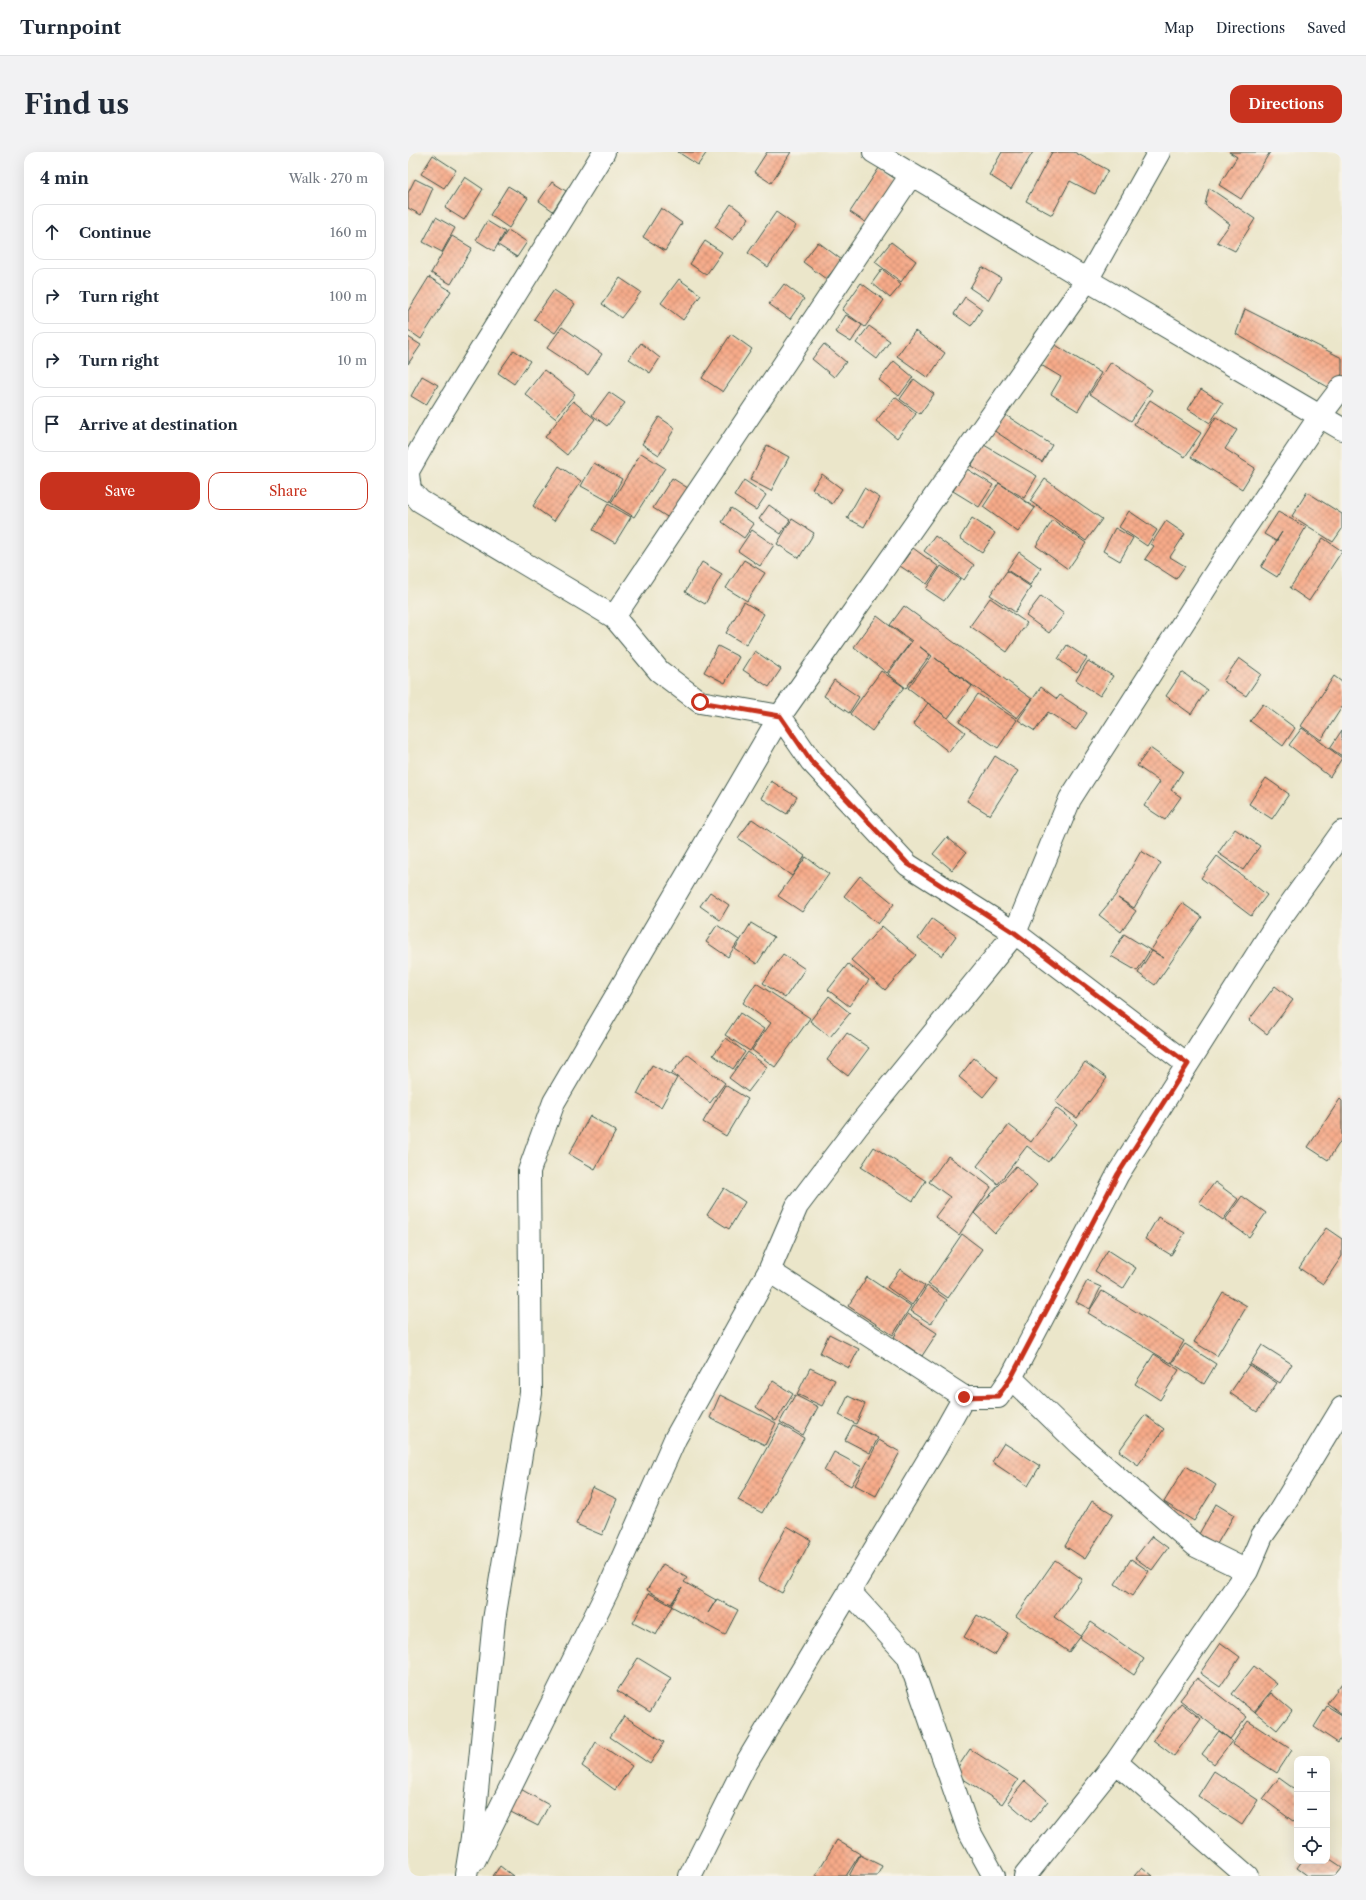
<!DOCTYPE html>
<html lang="en">
<head>
<meta charset="utf-8">
<style>
  :root { --surface:#fff; --page:#f2f2f3; --text:#1f2937; --muted:#747a83; --line:#e0e1e3; --accent:#c8321e }
  body { margin:0; font-family:"Libre Caslon Text",serif; background:var(--page); color:var(--text) }
  .controls { position:absolute; right:12px; bottom:12px; display:grid; overflow:hidden; border-radius:8px; box-shadow:0 4px 16px #0002 }
  .controls button { width:36px; height:36px; display:grid; place-items:center; padding:0; border:0; border-bottom:1px solid var(--line); background:var(--surface); color:var(--text); font:20px sans-serif }
  .stop { position:absolute; width:12px; height:12px; margin:-9px; border:3px solid #c8321e; border-radius:50%; background:#fff }
  .stop.end { background:#c8321e; border-color:#fff; box-shadow:0 1px 4px #0008 }
  .list { margin:0; padding:0; list-style:none }
  h2 { display:flex; justify-content:space-between; align-items:center; height:52px; margin:0; padding:0 16px; font-size:17px }
  h2 small { font-size:13px; font-weight:400; color:var(--muted) }
  .list li { display:grid; grid-template-columns:26px 1fr auto; gap:12px; align-items:center; box-sizing:border-box; height:56px; margin:0 8px 8px; padding:0 8px; border:1px solid var(--line); border-radius:12px }
  .list b { display:block; font-size:15px; white-space:nowrap }
  .list em { font-size:13px; font-style:normal; color:var(--muted) }
  .actions { display:flex; gap:8px; padding:12px 16px }
  .actions a { flex:1; padding:9px 0; border:1px solid var(--accent); border-radius:12px; text-align:center; font-size:14px; color:var(--accent) }
  .actions .main { background:var(--accent); color:#fff }
  .icon { flex:none; width:22px; height:22px; fill:none; stroke:currentColor; stroke-width:2; stroke-linecap:round; stroke-linejoin:round }
  .map { position:relative; flex:none; width:934px; height:1724px; overflow:hidden; border-radius:12px }
  header { display:flex; align-items:center; gap:24px; box-sizing:border-box; height:56px; padding:0 20px; background:var(--surface); border-bottom:1px solid var(--line) }
  header strong { font-size:19px }
  nav { display:flex; gap:22px; margin-inline-start:auto; font-size:14px }
  .intro { display:flex; align-items:center; justify-content:space-between; box-sizing:border-box; height:96px; padding:0 24px }
  h1 { margin:0; font-size:28px }
  .button { padding:10px 18px; border-radius:12px; background:var(--accent); color:#fff; font-size:14px; font-weight:700 }
  main { display:flex; gap:24px; padding:0 24px }
  aside { flex:1; background:var(--surface); border-radius:12px; box-shadow:0 4px 16px #0002 }
  .map>svg:first-child { display:block }
  .building { fill:url(#building-cross-hatch) }
  .lines { fill:none; stroke-linecap:round; stroke-linejoin:round }
  .minor-casing { stroke:#3e564a; stroke-width:24 }
  .minor { stroke:#fff; stroke-width:22 }
  .route { stroke:#c8321e; stroke-width:5 }
</style>
</head>
<body>
<header>
<strong>Turnpoint</strong>
<nav><a>Map</a><a>Directions</a><a>Saved</a></nav>
</header>
<div class="intro"><h1>Find us</h1><a class="button">Directions</a></div>
<main>
<aside>
<h2>4 min<small>Walk · 270 m</small></h2>
<ul class="list">
<li><svg class="icon" aria-label="ahead" viewBox="0 0 24 24"><path d="M12 20V5M6 11l6-6 6 6"/></svg><div><b>Continue</b></div><em>160 m</em></li>
<li><svg class="icon" aria-label="right" viewBox="0 0 24 24"><path d="M7 20v-9h11M14 6l5 5-5 5"/></svg><div><b>Turn right</b></div><em>100 m</em></li>
<li><svg class="icon" aria-label="right" viewBox="0 0 24 24"><path d="M7 20v-9h11M14 6l5 5-5 5"/></svg><div><b>Turn right</b></div><em>10 m</em></li>
<li><svg class="icon" aria-label="arrive" viewBox="0 0 24 24"><path d="M6 21V4h12l-3 4 3 4H6"/></svg><div><b>Arrive at destination</b></div></li>
</ul>
<div class="actions"><a class="main">Save</a><a>Share</a></div>
</aside>
<div class="map">
<svg width="934" height="1724" viewBox="0 0 934 1724">
  <defs>
    <pattern id="building-cross-hatch" width="8" height="8" patternUnits="userSpaceOnUse"><rect width="8" height="8" fill="#f7aa89"/><path d="M0 0l8 8M0 8l8-8" fill="none" stroke="#c78c71"/></pattern>
  </defs>
  <rect width="100%" height="100%" fill="#f7f3e8"/>
  <filter id="ink" filterUnits="userSpaceOnUse"><feTurbulence type="fractalNoise" baseFrequency=".025" numOctaves="2"/><feDisplacementMap in="SourceGraphic" scale="8" xChannelSelector="R" yChannelSelector="G"/><feConvolveMatrix kernelMatrix="1 2 1 2 8 2 1 2 1" color-interpolation-filters="sRGB"/></filter>
  <filter id="wash" filterUnits="userSpaceOnUse"><feTurbulence type="fractalNoise" baseFrequency=".012" numOctaves="4" result="noise"/><feDisplacementMap in="SourceGraphic" scale="16" xChannelSelector="R" yChannelSelector="G"/><feGaussianBlur stdDeviation="0.9" result="paint"/><feColorMatrix in="noise" values="0 0 0 0 0 0 0 0 0 0 0 0 0 0 0 0 0 1.4 0 .05"/><feComposite in="paint" operator="in"/></filter>
  <g filter="url(#wash)">
    <rect width="100%" height="100%" fill="#ebe6ca"/>
    <g id="blocks">
      <!-- building -->
      <path class="building" d="M270 0H299L290 13Z
        M359 0H383L363 31 346 20Z
        M594 0H625L603 37 581 23Z
        M644 0H666L700 18 687 42 662 29 644 63 618 49Z
        M821 0H862L833 47 811 33 829 5Z
        M25 3 48 18 36 36 13 22Z
        M471 16 489 28 460 72 442 60Z
        M57 25 75 37 56 68 37 56Z
        M7 27 25 36 13 63 0 56V41Z
        M144 30 158 39 145 59 131 49Z
        M100 34 120 46 101 76 82 63Z
        M801 36 847 67 827 99 809 90 822 72 797 53Z
        M323 52 341 66 325 88 307 75Z
        M253 56 274 71 257 99 235 85Z
        M368 60 388 74 360 115 340 101Z
        M28 65 47 76 34 100 15 90Z
        M79 69 97 80 86 99 68 88Z
        M100 78 119 90 109 105 90 93Z
        M44 84 64 96 43 132 23 121Z
        M297 89 314 100 298 123 282 112Z
        M410 90 434 108 418 127 395 110Z
        M483 90 508 109 493 130 467 110Z
        M574 115 593 126 580 148 562 136Z
        M474 117 493 133 482 146 464 131Z
        M21 125 43 139 13 187 0 178V159Z
        M212 126 233 140 213 166 194 152Z
        M271 127 293 143 275 168 253 151Z
        M453 131 476 148 457 175 434 158Z
        M376 132 396 147 382 167 361 152Z
        M146 138 167 152 147 181 126 167Z
        M557 145 574 157 563 174 546 162Z
        M837 157 934 206V222L925 238 828 182Z
        M438 163 454 173 443 190 427 180Z
        M461 174 482 189 469 207 448 191Z
        M154 175 194 202 180 223 139 196Z
        M507 179 537 201 520 226 489 204Z
        M323 182 344 197 315 240 294 226Z
        M0 185 13 193 0 212Z
        M233 191 252 206 242 221 221 207Z
        M416 192 438 210 426 225 404 207Z
        M646 192 693 221 670 259 643 242 653 225 633 213Z
        M106 198 122 209 106 232 90 221Z
        M486 209 505 225 491 244 471 228Z
        M703 210 744 238 723 269 682 242Z
        M136 218 167 242 147 266 117 242Z
        M14 224 30 233 18 253 3 244Z
        M506 227 526 242 512 262 492 247Z
        M793 237 815 251 802 271 780 257Z
        M201 240 217 251 199 274 184 263Z
        M487 245 508 262 489 286 468 269Z
        M742 248 793 281 777 305 726 272Z
        M165 249 187 267 159 303 137 285Z
        M596 262 644 293 634 310 585 278Z
        M251 265 267 276 251 303 234 292Z
        M808 265 829 278 817 297 847 316 834 337 783 305Z
        M359 293 381 305 363 339 342 328Z
        M576 293 629 324 616 346 563 314Z
        M233 301 257 316 226 365 203 351Z
        M186 311 214 327 202 350 173 334Z
        M151 314 173 329 146 369 125 354Z
        M559 317 585 333 571 355 545 339Z
        M414 322 434 337 424 352 404 337Z
        M264 326 283 338 264 368 245 356Z
        M637 327 694 367 678 389 622 349Z
        M336 328 358 343 348 358 326 344Z
        M591 331 627 356 610 380 575 355Z
        M456 336 472 346 456 375 439 366Z
        M899 340 934 362V377L925 390 884 364Z
        M200 352 223 365 207 391 185 378Z
        M361 353 382 368 373 382 351 367Z
        M323 356 346 372 336 386 314 370Z
        M721 359 749 378 739 394 711 375Z
        M870 360 898 375 869 425 853 415 874 380 868 389 856 382Z
        M564 366 587 381 574 401 552 386Z
        M384 367 406 381 391 406 369 392Z
        M645 368 678 391 660 417 628 394Z
        M758 369 777 382 762 405 777 414 768 427 737 407 746 394 743 392Z
        M707 376 725 386 712 409 695 399Z
        M344 378 366 393 352 414 330 399Z
        M527 384 566 413 556 428 516 399Z
        M915 386 934 399 901 449 882 436Z
        M505 396 531 415 519 432 492 414Z
        M611 400 633 416 622 433 599 418Z
        M336 408 357 421 339 449 318 436Z
        M294 410 314 422 297 452 277 440Z
        M533 414 552 427 536 449 518 437Z
        M599 419 623 435 607 460 582 443Z
        M633 444 656 462 641 481 618 464Z
        M582 446 619 471 599 500 562 474Z
        M336 450 356 462 338 493 318 481Z
        M496 454 624 547 609 566 527 506 564 534 540 566 500 536 524 504 511 494 522 503 498 536 480 522 504 489 482 473Z
        M469 464 503 490 479 521 446 495Z
        M659 493 679 506 669 521 650 507Z
        M310 494 331 505 317 531 296 520Z
        M347 499 373 517 361 535 335 518Z
        M831 506 853 522 838 544 815 529Z
        M680 509 705 524 692 544 668 528Z
        M473 519 496 535 464 579 442 562Z
        M774 520 799 538 783 562 758 544Z
        M926 524 934 530V555L913 588 893 574Z
        M426 528 451 545 441 561 416 544Z
        M633 535 649 547 652 543 679 561 668 578 640 560 627 579 610 568Z
        M570 542 609 568 590 596 551 570Z
        M520 551 557 580 541 600 505 572Z
        M855 552 887 576 875 594 842 569Z
        M894 576 934 606 922 625 881 593Z
        M934 578V604L922 596Z
        M742 596 775 619 763 638 773 645 757 668 736 654 752 630 729 614Z
        M587 604 610 619 582 663 559 649Z
        M858 626 881 642 864 667 841 652Z
        M363 629 389 645 379 662 353 646Z
        M344 667 397 704 384 724 330 686Z
        M827 677 852 694 835 718 810 701Z
        M539 685 558 701 544 718 525 702Z
        M733 699 753 711 726 756 710 746 728 759 713 780 691 763 707 744Z
        M809 704 859 743 843 764 793 726Z
        M398 705 421 722 394 760 370 744Z
        M452 724 486 752 470 772 436 744Z
        M302 740 321 753 312 768 292 754Z
        M774 751 794 765 747 833 730 821 744 799 756 806 743 798Z
        M524 767 548 784 534 804 510 787Z
        M343 771 366 785 349 812 327 797Z
        M309 773 331 788 320 805 298 790Z
        M474 774 508 803 477 838 443 808Z
        M716 782 742 798 729 819 703 804Z
        M375 802 397 817 377 846 355 831Z
        M440 812 461 828 441 854 420 838Z
        M348 831 402 866 367 915 344 898 363 871 335 851Z
        M867 834 885 848 859 882 841 868Z
        M421 844 442 861 422 885 402 869Z
        M332 861 356 877 342 899 317 883Z
        M439 881 461 896 440 924 419 908Z
        M318 886 337 900 325 917 305 903Z
        M340 900 359 915 340 940 321 926Z
        M279 902 317 931 302 951 264 921Z
        M566 906 590 926 575 945 551 925Z
        M677 910 699 926 669 966 647 950Z
        M244 913 269 926 253 955 229 942Z
        M317 933 340 947 318 984 295 970Z
        M932 947 934 949V987L920 1008 900 995Z
        M648 956 669 972 640 1010 619 994 590 1032 569 1014 601 973 623 990Z
        M182 964 208 979 187 1017 161 1002Z
        M466 995 518 1029 505 1049 453 1015Z
        M540 1004 583 1035 551 1083 527 1065 542 1045 521 1030Z
        M608 1014 629 1033 587 1081 566 1061Z
        M807 1030 830 1047 815 1068 791 1051Z
        M316 1036 337 1050 321 1077 299 1063Z
        M834 1044 858 1061 841 1085 817 1068Z
        M750 1065 777 1081 763 1103 737 1087Z
        M918 1076 934 1087V1104L915 1132 891 1116Z
        M554 1082 574 1097 540 1146 520 1132Z
        M700 1098 728 1116 715 1137 687 1119Z
        M492 1117 517 1134 504 1153 479 1135Z
        M459 1125 503 1154 485 1183 440 1154Z
        M679 1129 693 1135 682 1157 668 1150Z
        M519 1134 539 1148 523 1172 503 1159Z
        M694 1139 776 1189 763 1211 680 1161Z
        M815 1140 839 1154 809 1204 786 1190Z
        M500 1162 529 1181 514 1204 486 1185Z
        M421 1182 451 1197 441 1216 412 1201Z
        M777 1192 808 1212 796 1232 764 1211Z
        M854 1193 884 1212 872 1231 842 1212Z
        M746 1202 771 1218 752 1248 727 1232Z
        M841 1213 869 1231 849 1260 822 1241Z
        M402 1216 427 1228 414 1254 389 1242Z
        M365 1229 385 1242 368 1269 348 1255Z
        M312 1243 368 1271 357 1293 302 1266Z
        M387 1243 410 1255 395 1283 372 1270Z
        M440 1244 457 1252 448 1272 431 1263Z
        M737 1263 756 1277 730 1313 711 1299Z
        M372 1272 396 1286 354 1361 330 1348Z
        M445 1273 470 1286 462 1301 437 1288Z
        M471 1288 492 1300 468 1344 447 1333Z
        M596 1291 632 1314 620 1334 584 1310Z
        M426 1300 454 1315 443 1334 416 1319Z
        M778 1314 808 1333 786 1369 756 1350Z
        M184 1335 209 1347 194 1383 168 1372Z
        M684 1349 705 1362 677 1407 657 1394Z
        M808 1352 826 1363 809 1392 791 1382Z
        M379 1374 403 1388 374 1441 350 1428Z
        M744 1384 760 1396 744 1418 727 1406Z
        M723 1407 741 1419 724 1444 707 1432Z
        M647 1408 674 1427 646 1465 673 1484 661 1500 608 1464Z
        M255 1412 279 1426 276 1430 308 1448 300 1461 309 1447 330 1458 317 1483 263 1454 274 1435 263 1452 239 1438Z
        M241 1441 264 1454 248 1483 225 1471Z
        M569 1463 600 1481 587 1503 556 1485Z
        M683 1470 736 1507 726 1523 672 1486Z
        M813 1491 832 1505 812 1535 792 1521Z
        M230 1506 263 1526 242 1560 209 1539Z
        M846 1514 869 1532 846 1560 824 1542Z
        M789 1526 839 1565 822 1587 772 1548Z
        M934 1531V1562L919 1551Z
        M863 1541 884 1559 869 1578 847 1560Z
        M773 1551 793 1567 766 1604 745 1588Z
        M919 1554 934 1563V1584L930 1591 906 1575Z
        M216 1564 256 1590 242 1612 202 1585Z
        M840 1569 884 1598 869 1621 824 1592Z
        M811 1579 824 1589 806 1612 794 1602Z
        M188 1590 224 1614 207 1638 174 1614Z
        M562 1597 610 1628 594 1652 546 1621Z
        M806 1619 850 1648 834 1673 790 1644Z
        M871 1626 889 1639V1672L855 1647Z
        M617 1629 640 1649 623 1670 600 1650Z
        M109 1635 141 1653 130 1674 97 1657Z
        M429 1688 452 1702 438 1724H407Z
        M452 1703 474 1714 469 1724H441Z
        M919 1705 934 1715 927 1724H900L889 1716 894 1709H919Z
        M92 1714 105 1724H85Z
        M734 1715 745 1724H726Z"/>
    </g>
  </g>
  <g filter="url(#ink)">
    <use href="#blocks" fill-opacity="0" stroke="#3e564a" stroke-width="1"/>
    <g class="lines">
      <!-- minor casing -->
      <g class="minor-casing">
        <path id="minor" d="M466 0 679 128 934 277
          M503 23 206 465 251 519 292 550 372 564 403 609 500 713 607 781 779 912
          M0 319 28 270 196 0
          M0 322 2 338 12 349 206 465
          M361 1119 556 1245
          M603 1226 710 1022 871 768 934 680
          M441 1439 500 1504 560 1677 586 1724
          M708 1610 839 1419 854 1384 871 1360 934 1256
          M66 1709 201 1436 267 1287 361 1119 389 1054 449 975 607 781 662 647 820 401 912 264 934 235
          M58 1723 65 1679 86 1468 123 1241 121 1019 146 950 372 564 679 128 751 0
          M282 1724 339 1610 528 1295 556 1245H590L603 1226 671 1292 788 1394 839 1419
          M617 1724 708 1610 839 1724"/>
      </g>
      <!-- minor -->
      <use href="#minor" class="minor"/>
    </g>
  </g>
  <g class="lines" filter="url(#ink)">
    <!-- route -->
    <path class="route" d="M292 550 372 564 403 609 500 712 607 781 780 912 710 1022 603 1226 590 1244 556 1245"/>
  </g>
</svg>
<div class="controls">
<button>+</button>
<button>−</button>
<button><svg class="icon" aria-label="locate" viewBox="0 0 24 24"><circle cx="12" cy="12" r="6"/><path d="M12 2v4M12 18v4M2 12h4M18 12h4"/></svg></button>
</div>
<div class="stop" style="left:292px;top:550px"></div>
<div class="stop end" style="left:556px;top:1245px"></div>
</div>
</main>
</body>
</html>
